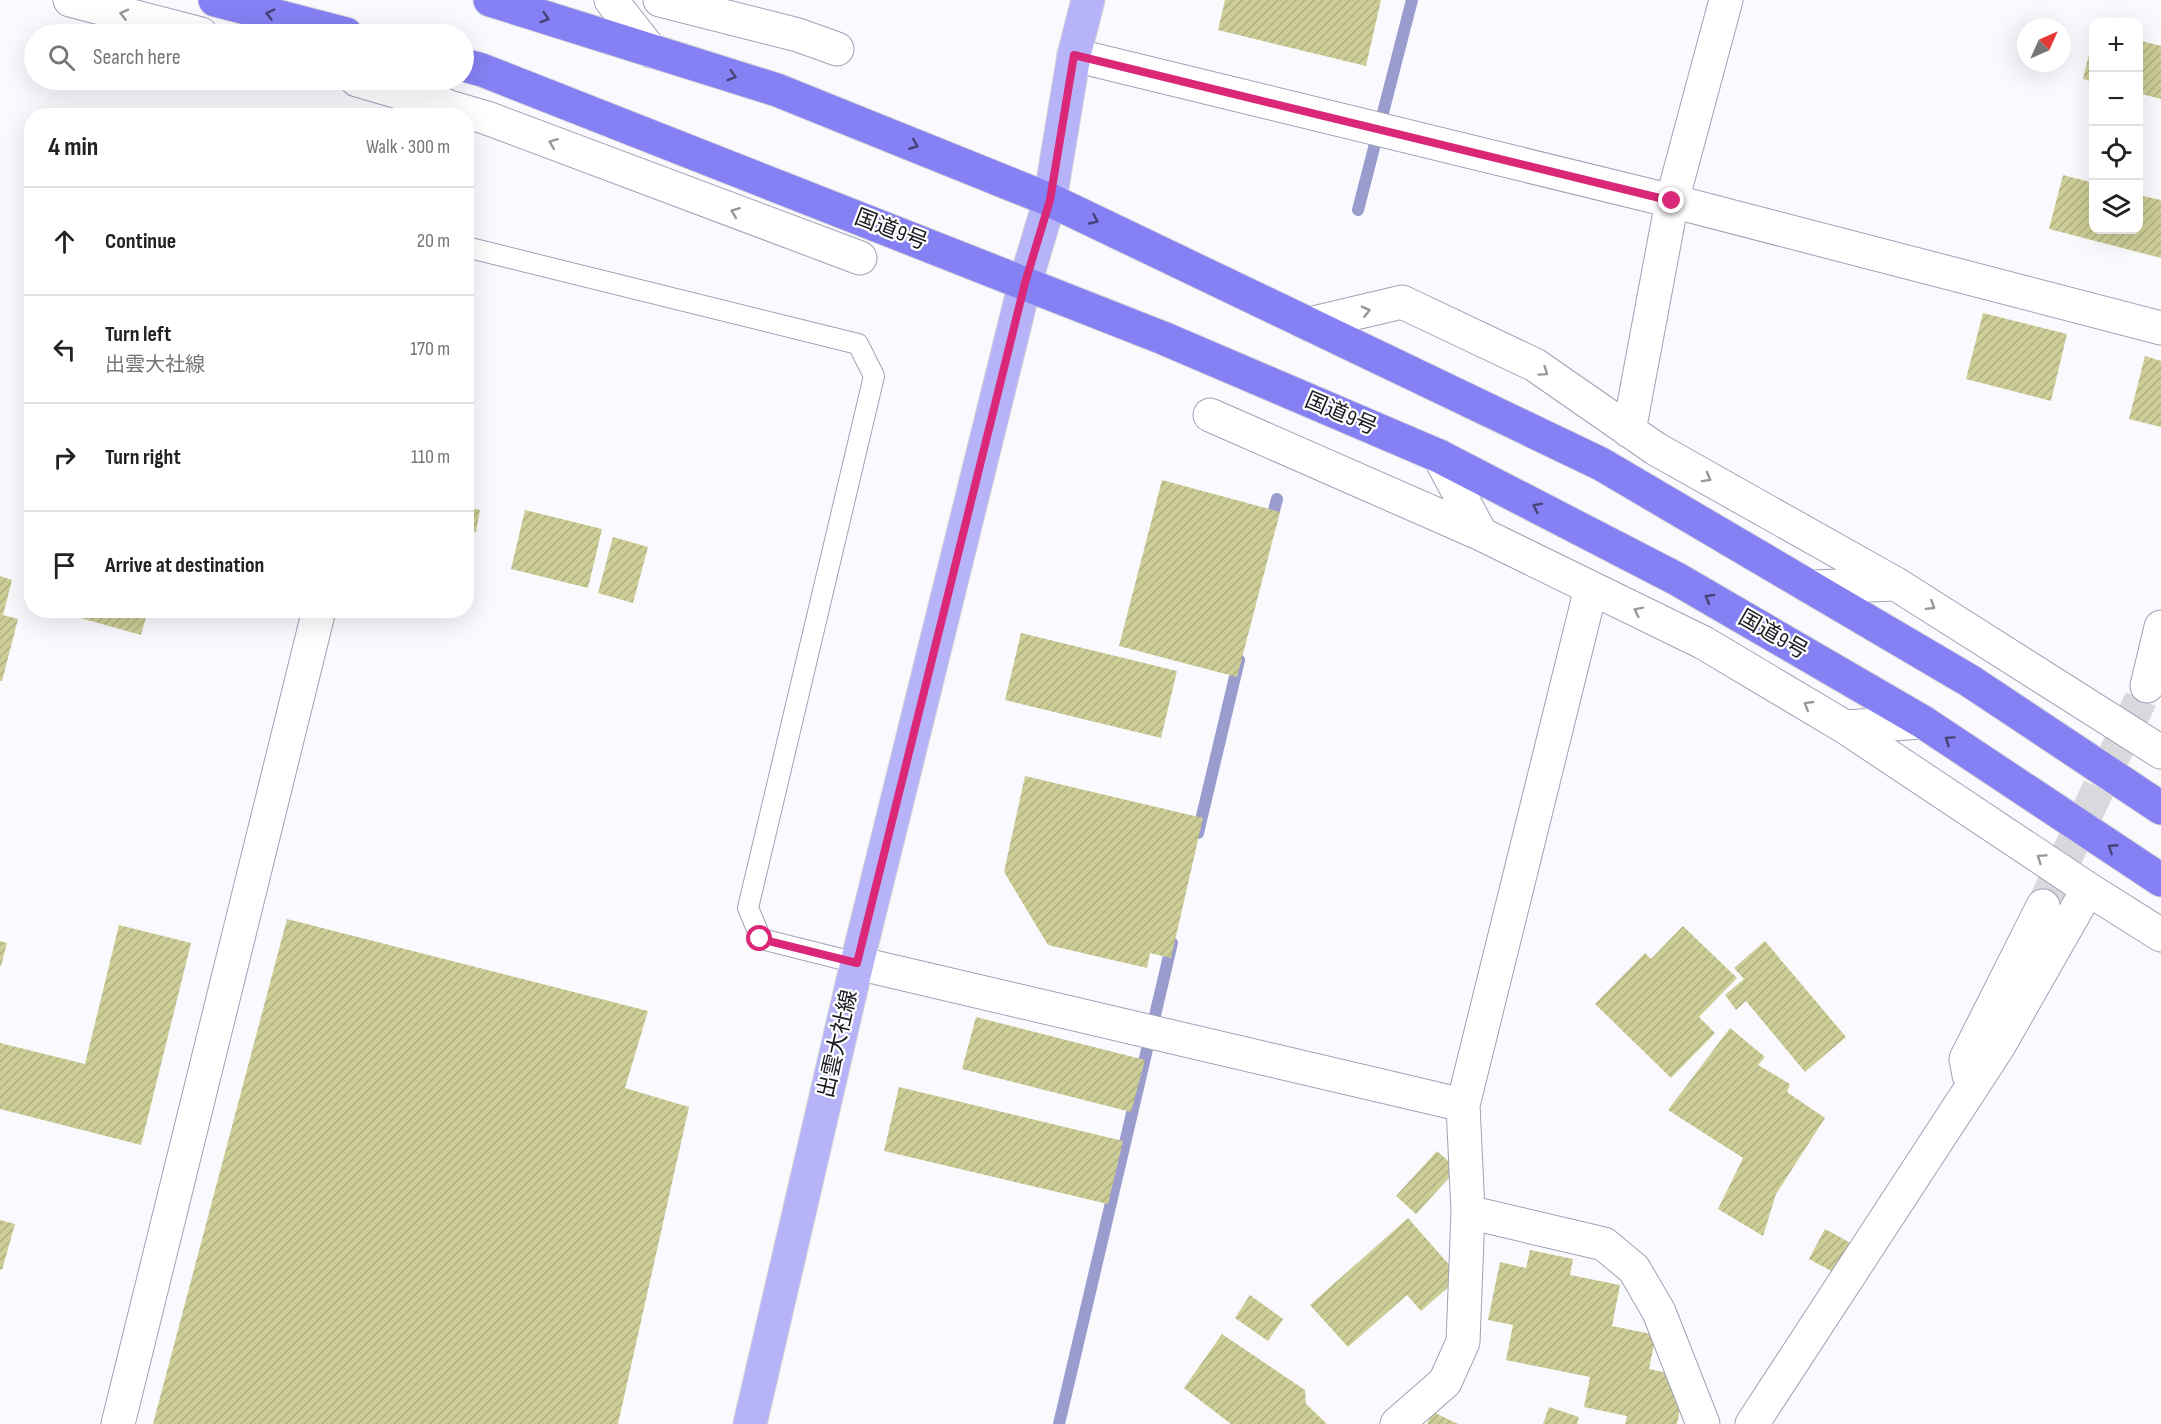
<!DOCTYPE html>
<html lang="en">
<head>
<meta charset="utf-8">
<style>
  :root { --surface:#fff; --page:#f6f6f6; --text:#222; --muted:#767676; --line:#e0e0e0 }
  body { margin:0; font-family:"Sofia Sans Condensed","Noto Sans JP",sans-serif; background:var(--page); color:var(--text) }
  .controls { position:absolute; right:18px; top:18px; display:grid; overflow:hidden; border-radius:12px; box-shadow:0 6px 24px #0002 }
  .controls button { width:54px; height:54px; display:grid; place-items:center; padding:0; border:0; border-bottom:2px solid var(--line); background:var(--surface); color:var(--text); font:30px sans-serif }
  .compass { position:absolute; left:2017px; top:18px; width:54px; height:54px; border-radius:50%; background:var(--surface); box-shadow:0 6px 24px #0002; rotate:45deg }
  .stop { position:absolute; width:18px; height:18px; margin:-14px; border:4px solid #db2777; border-radius:50%; background:#fff }
  .stop.end { background:#db2777; border-color:#fff; box-shadow:0 2px 6px #0008 }
  .list { margin:0; padding:0; list-style:none }
  h2 { display:flex; justify-content:space-between; align-items:center; height:78px; margin:0; padding:0 24px; font-size:26px }
  h2 small { font-size:20px; font-weight:400; color:var(--muted) }
  .list li { display:grid; grid-template-columns:39px 1fr auto; gap:18px; align-items:center; box-sizing:border-box; height:108px; padding:0 24px; border-top:2px solid var(--line) }
  .list b { display:block; font-size:22px; white-space:nowrap }
  .list p { margin:0; font-size:20px; white-space:nowrap; color:var(--muted) }
  .list em { font-size:20px; font-style:normal; color:var(--muted) }
  .icon { flex:none; width:33px; height:33px; fill:none; stroke:currentColor; stroke-width:2; stroke-linecap:round; stroke-linejoin:round }
  .map { position:relative; flex:none; width:2161px; height:1424px; overflow:hidden }
  .search { position:absolute; background:var(--surface); box-shadow:0 6px 24px #0002; left:24px; top:24px; width:450px; height:66px; display:flex; align-items:center; gap:15px; box-sizing:border-box; padding:0 21px; border-radius:33px; color:var(--muted); font-size:22px }
  .panel { position:absolute; background:var(--surface); box-shadow:0 6px 24px #0002; left:24px; top:108px; width:450px; height:510px; border-radius:24px }
  .map>svg:first-child { display:block }
  .lines { fill:none; stroke-linecap:round; stroke-linejoin:round }
  .stream { stroke:#9a9ccd; stroke-width:12 }
  .building { fill:url(#building-hatch) }
  .street-tunnel { stroke:#d8d8dd; stroke-width:33; stroke-dasharray:33 16; stroke-linecap:butt }
  .lane-casing { stroke:#a0a1b6; stroke-width:22 }
  .street-casing { stroke:#a0a1b6; stroke-width:35 }
  .secondary-casing { stroke:#a0a1b6; stroke-width:35 }
  .primary-casing { stroke:#d6d6d7; stroke-width:35 }
  .highway-casing { stroke:#d6d6d7; stroke-width:35 }
  .lane { stroke:#fff; stroke-width:20 }
  .street { stroke:#fff; stroke-width:33 }
  .secondary { stroke:#fff; stroke-width:33 }
  .primary { stroke:#b6b3f8; stroke-width:33 }
  .highway { stroke:#8580f3; stroke-width:33 }
  .oneway { stroke:#98989b }
  .oneway2 { stroke:#454375 }
  .route { stroke:#db2777; stroke-width:8 }
  .labels { text-anchor:middle; dominant-baseline:central; stroke-width:4.5; stroke-linejoin:round; paint-order:stroke }
  .street-label { font-size:22px; fill:#1a1a21; stroke:#fff }
</style>
</head>
<body>
<div class="map">
<svg width="2161" height="1424" viewBox="0 0 2161 1424">
  <defs>
    <pattern id="building-hatch" width="6" height="6" patternUnits="userSpaceOnUse" patternTransform="scale(1.5)"><rect width="6" height="6" fill="#cdcd97"/><path d="M-1 1l2-2M0 6l6-6M5 7l2-2" fill="none" stroke="#afaf82"/></pattern>
  </defs>
  <rect width="100%" height="100%" fill="#fafafe"/>
  <g class="lines">
    <!-- stream -->
    <path class="stream" d="M1358 210 1412 0
      M1270 526 1277 499
      M1198 833 1239 660
      M1059 1424 1172 943"/>
  </g>
  <!-- building -->
  <path class="building" d="M1225 0H1381L1366 66 1218 30Z
    M2093 38H2094V82L2083 79Z
    M2138 40 2161 46V99L2138 93Z
    M2063 175 2094 183V230H2138V195L2161 200V258L2049 229Z
    M1983 313 2067 334 2051 401 1966 379Z
    M2145 356 2161 361V427L2129 419Z
    M1162 480 1280 512 1237 677 1119 646Z
    M466 507 480 510 476 532 466 530Z
    M525 510 602 529 588 588 511 569Z
    M613 537 648 547 633 603 598 593Z
    M0 576 12 580 3 615 18 619 2 681H0Z
    M71 610H148L141 635 70 615Z
    M1021 633 1177 671 1161 738 1005 700Z
    M1025 776 1203 818 1171 958 1150 953 1147 968 1048 945 1004 872Z
    M287 919 648 1011 625 1088 689 1107 618 1424H153Z
    M119 925 191 943 141 1145 0 1109V1043L85 1064Z
    M1683 926 1737 978 1699 1017 1715 1033 1671 1078 1595 1004 1645 953 1651 959Z
    M0 941 7 943 1 966H0Z
    M1765 941 1846 1037 1805 1072 1746 1001 1736 1010 1725 995 1744 979 1734 968Z
    M976 1017 1145 1060 1131 1112 962 1069Z
    M1730 1028 1765 1057 1758 1065 1790 1084 1787 1092 1825 1118 1776 1194 1763 1236 1718 1209 1743 1158 1668 1110Z
    M899 1087 1123 1141 1108 1204 884 1151Z
    M1437 1151 1457 1169 1416 1214 1396 1196Z
    M1408 1218 1460 1277 1421 1311 1407 1295 1348 1347 1310 1305Z
    M0 1220 15 1224 2 1270 0 1269Z
    M1825 1229 1858 1247 1842 1277 1809 1259Z
    M1530 1250 1573 1259 1570 1275 1620 1285 1612 1326 1656 1335 1649 1369 1686 1377 1677 1424H1625L1627 1416 1584 1407 1590 1377 1506 1360 1513 1325 1488 1320 1500 1262 1526 1268Z
    M1250 1295 1283 1319 1268 1341 1235 1318Z
    M1222 1334 1305 1390 1306 1404 1327 1424H1231L1184 1388Z
    M1549 1407 1579 1417 1577 1424H1543Z
    M1433 1412 1458 1424H1427Z"/>
  <g class="lines">
    <!-- street-tunnel -->
    <path class="street-tunnel" d="M2043 906 2147 686"/>
    <!-- lane casing -->
    <g class="lane-casing">
      <path id="lane" d="M466 247 858 344 874 376 748 908 761 939 857 963"/>
    </g>
    <!-- street casing -->
    <g class="street-casing">
      <path id="street" d="M70 0 201 34
        M611 0 651 51
        M660 0 798 35 837 49
        M1074 55 1672 201 2161 328
        M357 80 487 118 860 258
        M1309 324 1402 302 1535 365 1656 449 1896 584 2161 752
        M1210 415 1481 534
        M1629 431 1672 201 1726 0
        M1439 456 1481 534 1704 643 1845 727 2088 889 2161 935
        M1811 587 1896 584
        M2147 686 2161 627
        M1845 727 1923 722
        M857 963 1463 1105
        M1969 1075 1966 1059 2043 906
        M1468 1212 1604 1244 1634 1269 1659 1312 1703 1424
        M1397 1424 1445 1382 1463 1342 1468 1212 1463 1105 1591 588
        M1752 1424 1998 1047 2088 889"/>
    </g>
    <!-- secondary casing -->
    <g class="secondary-casing">
      <path id="secondary" d="M442 116 445 105
        M118 1424 319 610"/>
    </g>
    <!-- primary casing -->
    <g class="primary-casing">
      <path id="primary" d="M750 1424 857 963 1025 283 1050 200 1074 55 1088 0"/>
    </g>
    <!-- highway casing -->
    <g class="highway-casing">
      <path id="highway" d="M215 0 346 34
        M490 0 777 90 1050 200 1601 464 1970 681 2161 808
        M464 65 482 70 1163 338 1439 456 1677 579 1923 722 2161 880"/>
    </g>
    <!-- lane -->
    <use href="#lane" class="lane"/>
    <!-- street -->
    <use href="#street" class="street"/>
    <!-- secondary -->
    <use href="#secondary" class="secondary"/>
    <!-- primary -->
    <use href="#primary" class="primary"/>
    <!-- highway -->
    <use href="#highway" class="highway"/>
  </g>
  <!-- one-way arrows -->
  <defs><path id="oneway-chevron" d="M-2-3.5L2.5 0L-2 3.5" fill="none" stroke-width="1.6" stroke-linecap="round" stroke-linejoin="round" transform="scale(1.5)"/></defs>
  <g class="oneway">
    <use href="#oneway-chevron" transform="translate(124 14) rotate(-166)"/>
    <use href="#oneway-chevron" transform="translate(553 143) rotate(-159)"/>
    <use href="#oneway-chevron" transform="translate(735 212) rotate(-159)"/>
    <use href="#oneway-chevron" transform="translate(1366 311) rotate(-13)"/>
    <use href="#oneway-chevron" transform="translate(1544 372) rotate(35)"/>
    <use href="#oneway-chevron" transform="translate(1707 478) rotate(29)"/>
    <use href="#oneway-chevron" transform="translate(1931 606) rotate(32)"/>
    <use href="#oneway-chevron" transform="translate(1638 611) rotate(-154)"/>
    <use href="#oneway-chevron" transform="translate(1808 705) rotate(-149)"/>
    <use href="#oneway-chevron" transform="translate(2041 858) rotate(-146)"/>
  </g>
  <g class="oneway2">
    <use href="#oneway-chevron" transform="translate(270 14) rotate(-165)"/>
    <use href="#oneway-chevron" transform="translate(545 18) rotate(17)"/>
    <use href="#oneway-chevron" transform="translate(732 76) rotate(17)"/>
    <use href="#oneway-chevron" transform="translate(914 145) rotate(22)"/>
    <use href="#oneway-chevron" transform="translate(1094 220) rotate(25)"/>
    <use href="#oneway-chevron" transform="translate(1537 507) rotate(-153)"/>
    <use href="#oneway-chevron" transform="translate(1709 598) rotate(-150)"/>
    <use href="#oneway-chevron" transform="translate(1949 740) rotate(-146)"/>
    <use href="#oneway-chevron" transform="translate(2112 848) rotate(-147)"/>
  </g>
  <g class="lines">
    <!-- route -->
    <path class="route" d="M760 939 857 963 1025 283 1050 200 1074 55 1672 201"/>
  </g>
  <g class="labels">
    <!-- street labels -->
    <g class="street-label">
      <text transform="translate(891 230) rotate(21)">国道9号</text>
      <text transform="translate(1341 414) rotate(23)">国道9号</text>
      <text transform="translate(1773 635) rotate(30)">国道9号</text>
      <text transform="translate(838 1044) rotate(-77)">出雲大社線</text>
    </g>
  </g>
</svg>
<div class="controls">
<button>+</button>
<button>−</button>
<button><svg class="icon" aria-label="locate" viewBox="0 0 24 24"><circle cx="12" cy="12" r="6"/><path d="M12 2v4M12 18v4M2 12h4M18 12h4"/></svg></button>
<button><svg class="icon" aria-label="layers" viewBox="0 0 24 24"><path d="M12 4l9 5-9 5-9-5zM3 14l9 5 9-5"/></svg></button>
</div>
<svg class="compass" viewBox="-18 -18 36 36"><path d="M0-13l5 13h-10z" fill="#e53935"/><path d="M0 13l5-13h-10z" fill="#767676"/></svg>
<div class="stop" style="left:760px;top:939px"></div>
<div class="stop end" style="left:1672px;top:201px"></div>
<div class="search"><svg class="icon" aria-label="search" viewBox="0 0 24 24"><circle cx="10" cy="10" r="6"/><path d="M15 15l6 6"/></svg>Search here</div>
<section class="panel">
<h2>4 min<small>Walk · 300 m</small></h2>
<ul class="list">
<li><svg class="icon" aria-label="ahead" viewBox="0 0 24 24"><path d="M12 20V5M6 11l6-6 6 6"/></svg><div><b>Continue</b></div><em>20 m</em></li>
<li><svg class="icon" aria-label="left" viewBox="0 0 24 24"><path d="M17 20v-9H6M10 6l-5 5 5 5"/></svg><div><b>Turn left</b><p>出雲大社線</p></div><em>170 m</em></li>
<li><svg class="icon" aria-label="right" viewBox="0 0 24 24"><path d="M7 20v-9h11M14 6l5 5-5 5"/></svg><div><b>Turn right</b></div><em>110 m</em></li>
<li><svg class="icon" aria-label="arrive" viewBox="0 0 24 24"><path d="M6 21V4h12l-3 4 3 4H6"/></svg><div><b>Arrive at destination</b></div></li>
</ul>
</section>
</div>
</body>
</html>
